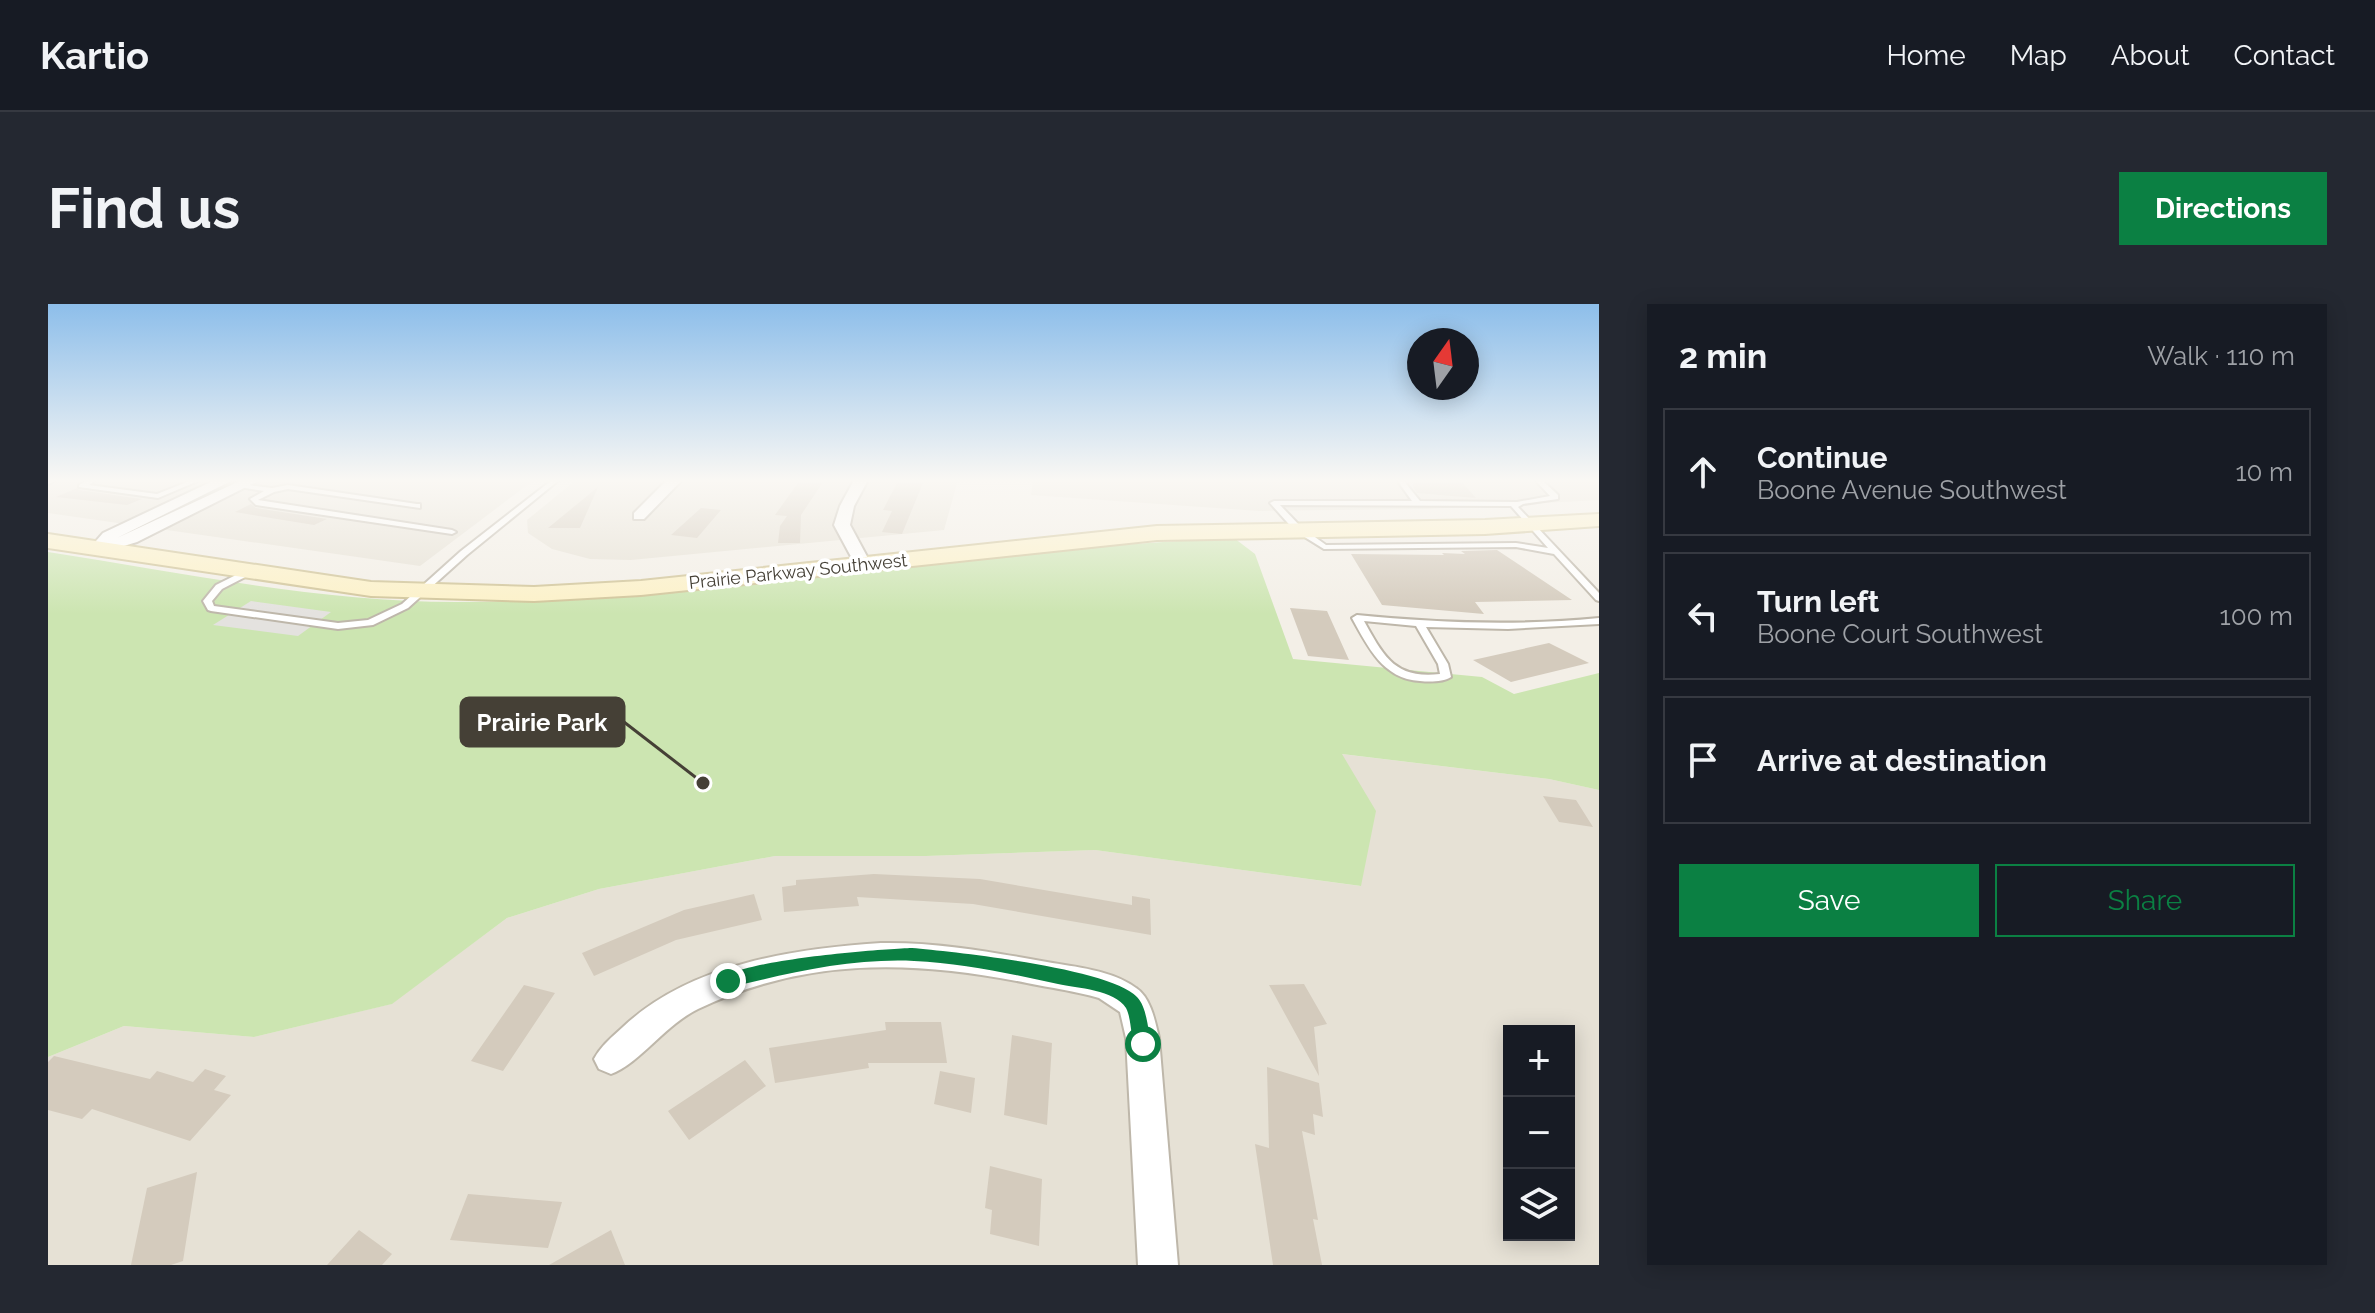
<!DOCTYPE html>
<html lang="en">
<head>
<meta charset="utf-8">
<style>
  :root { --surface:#171b24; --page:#242831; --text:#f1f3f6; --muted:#9ea1a6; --line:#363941; --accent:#0b8043 }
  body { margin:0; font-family:Raleway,sans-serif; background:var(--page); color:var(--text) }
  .controls { position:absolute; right:24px; bottom:24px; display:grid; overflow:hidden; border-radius:0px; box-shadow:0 4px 20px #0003 }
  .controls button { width:72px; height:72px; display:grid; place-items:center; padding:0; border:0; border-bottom:2px solid var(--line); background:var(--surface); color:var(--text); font:40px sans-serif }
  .compass { position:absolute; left:1359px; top:24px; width:72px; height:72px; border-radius:50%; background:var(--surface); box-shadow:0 4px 20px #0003; rotate:14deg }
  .stop { position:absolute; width:24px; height:24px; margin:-18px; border:6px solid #0b8043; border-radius:50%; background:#fff }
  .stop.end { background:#0b8043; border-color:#fff; box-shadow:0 2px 8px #0008 }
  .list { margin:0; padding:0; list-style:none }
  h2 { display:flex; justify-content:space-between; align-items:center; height:104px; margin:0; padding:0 32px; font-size:34px }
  h2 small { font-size:26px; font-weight:400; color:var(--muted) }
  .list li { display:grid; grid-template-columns:52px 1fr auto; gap:24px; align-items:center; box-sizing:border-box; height:128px; margin:0 16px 16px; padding:0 16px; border:2px solid var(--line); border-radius:0px }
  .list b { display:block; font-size:30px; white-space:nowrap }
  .list p { margin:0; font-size:26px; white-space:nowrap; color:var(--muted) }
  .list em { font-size:26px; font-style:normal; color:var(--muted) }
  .actions { display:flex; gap:16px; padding:24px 32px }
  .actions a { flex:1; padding:18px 0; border:2px solid var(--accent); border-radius:0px; text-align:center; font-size:28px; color:var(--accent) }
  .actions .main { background:var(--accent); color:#fff }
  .icon { flex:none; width:44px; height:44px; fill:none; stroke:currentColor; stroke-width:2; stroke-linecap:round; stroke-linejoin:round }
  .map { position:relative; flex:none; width:1551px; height:961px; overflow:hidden; border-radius:0px }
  header { display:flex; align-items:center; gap:48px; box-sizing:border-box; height:112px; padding:0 40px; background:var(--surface); border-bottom:2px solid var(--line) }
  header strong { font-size:38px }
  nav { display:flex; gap:44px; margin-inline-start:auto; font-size:28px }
  .intro { display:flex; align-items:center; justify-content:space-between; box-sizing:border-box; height:192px; padding:0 48px }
  h1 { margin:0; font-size:56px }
  .button { padding:20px 36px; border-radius:0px; background:var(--accent); color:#fff; font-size:28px; font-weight:700 }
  main { display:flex; gap:48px; padding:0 48px }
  aside { flex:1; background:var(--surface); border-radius:0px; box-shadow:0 4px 20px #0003 }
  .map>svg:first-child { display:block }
  .residential { fill:#e6e1d5; fill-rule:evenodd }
  .green { fill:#cce5b1 }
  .parking { fill:#e4e2df }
  .building { fill:#d4cbbd }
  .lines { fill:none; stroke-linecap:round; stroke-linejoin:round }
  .lane-casing { stroke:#beb7aa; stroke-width:4 }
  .street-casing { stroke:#beb7aa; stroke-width:4 }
  .secondary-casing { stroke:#d0c498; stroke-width:4 }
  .lane { fill:#fff; fill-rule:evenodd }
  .street { fill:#fff; fill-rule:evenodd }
  .secondary { fill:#fcf1c7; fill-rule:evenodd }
  .route { fill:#0b8043 }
  .labels { text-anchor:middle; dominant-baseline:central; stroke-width:7; stroke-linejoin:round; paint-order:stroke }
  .far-street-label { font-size:18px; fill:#454036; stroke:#fff }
  .leader { fill:none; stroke:#454036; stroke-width:3 }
  .callout-dot { fill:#454036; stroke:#fff; stroke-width:3 }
  .callout { fill:#454036; stroke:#454036; stroke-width:3 }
  .callout-label { font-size:24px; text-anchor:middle; font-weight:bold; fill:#fff }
</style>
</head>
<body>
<header>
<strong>Kartio</strong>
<nav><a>Home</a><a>Map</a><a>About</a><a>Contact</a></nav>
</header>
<div class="intro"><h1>Find us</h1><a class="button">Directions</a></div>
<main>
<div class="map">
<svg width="1551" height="961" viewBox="0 0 1551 961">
  <rect width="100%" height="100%" fill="#f3efe7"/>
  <!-- residential -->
  <path class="residential" d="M0 176H486L372 262 0 209Z
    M528 176H910L896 226 583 256 542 255 504 245 480 229 479 216Z
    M985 176H1551V196L1378 205 1211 207 983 191Z
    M1293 450 1501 475 1551 486V961H0V753L76 722 206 733 343 700 459 614 551 585 727 552H878L1047 546 1312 582ZM1461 727H1521V931H1461Z"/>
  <!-- green -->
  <path class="green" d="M1186 234 1207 250 1245 355 1434 373 1466 390 1551 369V486L1501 475 1294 450 1328 507 1313 582 1047 546 878 552H727L551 585 459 614 344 700 206 733 76 722 0 753V248C134 269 272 298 408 298 669 298 926 245 1186 234Z"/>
  <!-- parking -->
  <path class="parking" d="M203 297 283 308 250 332 165 321Z"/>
  <!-- building -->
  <path class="building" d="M752 176 775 178 753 211 752 239H730L732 222 739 212 727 211Z
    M1365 176H1412L1428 194 1369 189 1365 183Z
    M850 177 875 179 854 230 834 228 844 207 835 206Z
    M550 183 532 224H500Z
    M29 184 31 186 94 195 79 201 8 193Z
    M203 200 208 204 279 215 266 221 187 208Z
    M653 204 673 206 649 234 623 231Z
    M1449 246 1524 296 1427 298 1436 310 1334 301 1303 250 1396 251 1394 249 1417 250 1413 247Z
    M1242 304 1279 307 1301 356 1260 352Z
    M1501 339 1541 359 1463 378 1425 356Z
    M1495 492 1528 496 1545 523 1511 518Z
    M826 570 932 575 1084 601V592L1102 595 1103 631 925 600 809 593 811 602 736 608 734 583 748 581V576Z
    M706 590 714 616 628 636 546 672 534 649 636 606Z
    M1256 680 1279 720 1266 723 1271 772 1221 681Z
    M476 681 507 689 455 767 423 757Z
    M837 718H893L899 759H820L821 764 727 779 721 744 838 726Z
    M964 731 1004 739 999 821 956 811Z
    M6 752 102 775 109 767 145 778 157 765 178 772 166 786 183 791 142 837 44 805 34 815 0 806V758Z
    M697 756 718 782 641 836 620 807Z
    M1219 763 1271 779 1275 813 1265 810 1267 831 1254 827 1270 916 1265 915 1274 961H1225L1207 840 1221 844Z
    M892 767 927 774 923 809 886 800Z
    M942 862 994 875 991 942 942 930 944 906 937 904Z
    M149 868 135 957 123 961H83L99 884Z
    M420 890 514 898 500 944 402 936Z
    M311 926 344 950 334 961H279Z
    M563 926 577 961H501Z"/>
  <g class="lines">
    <!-- lane casing -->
    <g class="lane-casing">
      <path id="lane" d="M0 176H8L0 180Z
        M40 176H48L41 181 109 190 144 176 150 177 110 194 31 183V181Z
        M504 176H511L419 251 360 304 325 321 290 325 163 307 160 306 155 297 168 281 200 265 204 268 203 270 174 285 164 297 166 302 290 319 320 316 354 300 413 247Z
        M1349 176H1355L1372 197 1469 198 1502 192 1487 176H1494L1510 191V195L1475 200 1470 203 1551 289V297L1548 296 1506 250 1468 243 1276 245 1247 227 1222 199 1226 197H1364ZM1232 201 1463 202 1500 244 1468 239 1278 241 1253 223Z
        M193 180 224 184 240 181 369 200H372V204L240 185 226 188 210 196 404 226 408 228 404 230 208 201 202 195 216 187 191 183 190 182Z
        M1309 311C1390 319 1470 322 1551 314V320L1460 325 1378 323 1400 360 1403 373C1395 378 1382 378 1372 377 1335 375 1320 343 1304 314ZM1316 317 1368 322 1390 360 1392 370C1347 375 1336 353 1316 317Z"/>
    </g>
    <!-- street casing -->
    <g class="street-casing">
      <path id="street" d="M167 176H185L69 234 194 176H212L89 238 49 250 41 245 55 229Z
        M619 176H634L596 215H586V209Z
        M806 176H820L806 202 802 221 823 260 815 265 807 260 786 221 792 202Z
        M833 639C890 638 943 648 999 658 1027 663 1064 666 1088 684 1103 694 1107 717 1111 734L1130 961H1090L1078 734 1072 708 1051 694C1027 687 1003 684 979 679 865 656 758 653 650 705 617 721 592 759 563 770L551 765 546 755C553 742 564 733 575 723 642 660 744 645 833 639Z"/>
    </g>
    <!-- secondary casing -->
    <g class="secondary-casing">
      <path id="secondary" d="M1551 210V222L1437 230 1109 236 593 291 486 297 323 292 0 244V230L323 278 486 283 593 277 1109 222 1437 216Z"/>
    </g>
    <!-- lane -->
    <use href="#lane" class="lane"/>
    <!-- street -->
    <use href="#street" class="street"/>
    <!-- secondary -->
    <use href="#secondary" class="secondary"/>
  </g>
  <!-- sky -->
  <linearGradient id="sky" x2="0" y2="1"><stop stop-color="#8dbeea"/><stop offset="0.57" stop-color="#faf8f4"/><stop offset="1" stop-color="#faf8f4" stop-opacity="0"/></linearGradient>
  <rect width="1551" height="310" fill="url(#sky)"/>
  <!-- route -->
  <path class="route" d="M864 644C908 648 1062 664 1089 693 1099 703 1100 726 1103 740L1101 745H1088C1082 733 1084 716 1078 704 1067 686 1029 684 1010 680 963 670 915 659 866 657 805 654 739 669 680 684L672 677C686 656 833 645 864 644Z"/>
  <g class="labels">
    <!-- far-street labels -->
    <g class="far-street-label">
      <text transform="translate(750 267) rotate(-6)">Prairie Parkway Southwest</text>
    </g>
  </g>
  <!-- callouts -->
  <path class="leader" d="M655 479L576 418"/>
  <circle class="callout-dot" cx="655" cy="479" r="8"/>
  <rect class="callout" x="413" y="394" width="163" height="48" rx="8"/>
  <g class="callout-label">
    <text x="494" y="427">Prairie Park</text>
  </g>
</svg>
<div class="controls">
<button>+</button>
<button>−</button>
<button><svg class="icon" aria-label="layers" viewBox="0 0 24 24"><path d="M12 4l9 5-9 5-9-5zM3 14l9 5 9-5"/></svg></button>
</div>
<svg class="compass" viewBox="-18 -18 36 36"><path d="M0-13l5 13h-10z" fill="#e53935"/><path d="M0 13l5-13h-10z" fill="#9ea1a6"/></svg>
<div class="stop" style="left:1095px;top:740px"></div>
<div class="stop end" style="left:680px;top:677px"></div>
</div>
<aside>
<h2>2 min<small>Walk · 110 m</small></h2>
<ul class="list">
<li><svg class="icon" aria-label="ahead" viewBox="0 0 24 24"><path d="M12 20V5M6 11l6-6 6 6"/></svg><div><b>Continue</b><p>Boone Avenue Southwest</p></div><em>10 m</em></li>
<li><svg class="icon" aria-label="left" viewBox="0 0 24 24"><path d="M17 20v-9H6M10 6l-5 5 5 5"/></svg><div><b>Turn left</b><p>Boone Court Southwest</p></div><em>100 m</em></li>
<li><svg class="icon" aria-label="arrive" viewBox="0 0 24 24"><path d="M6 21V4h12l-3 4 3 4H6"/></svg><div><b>Arrive at destination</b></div></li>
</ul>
<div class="actions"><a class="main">Save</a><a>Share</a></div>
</aside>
</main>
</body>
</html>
